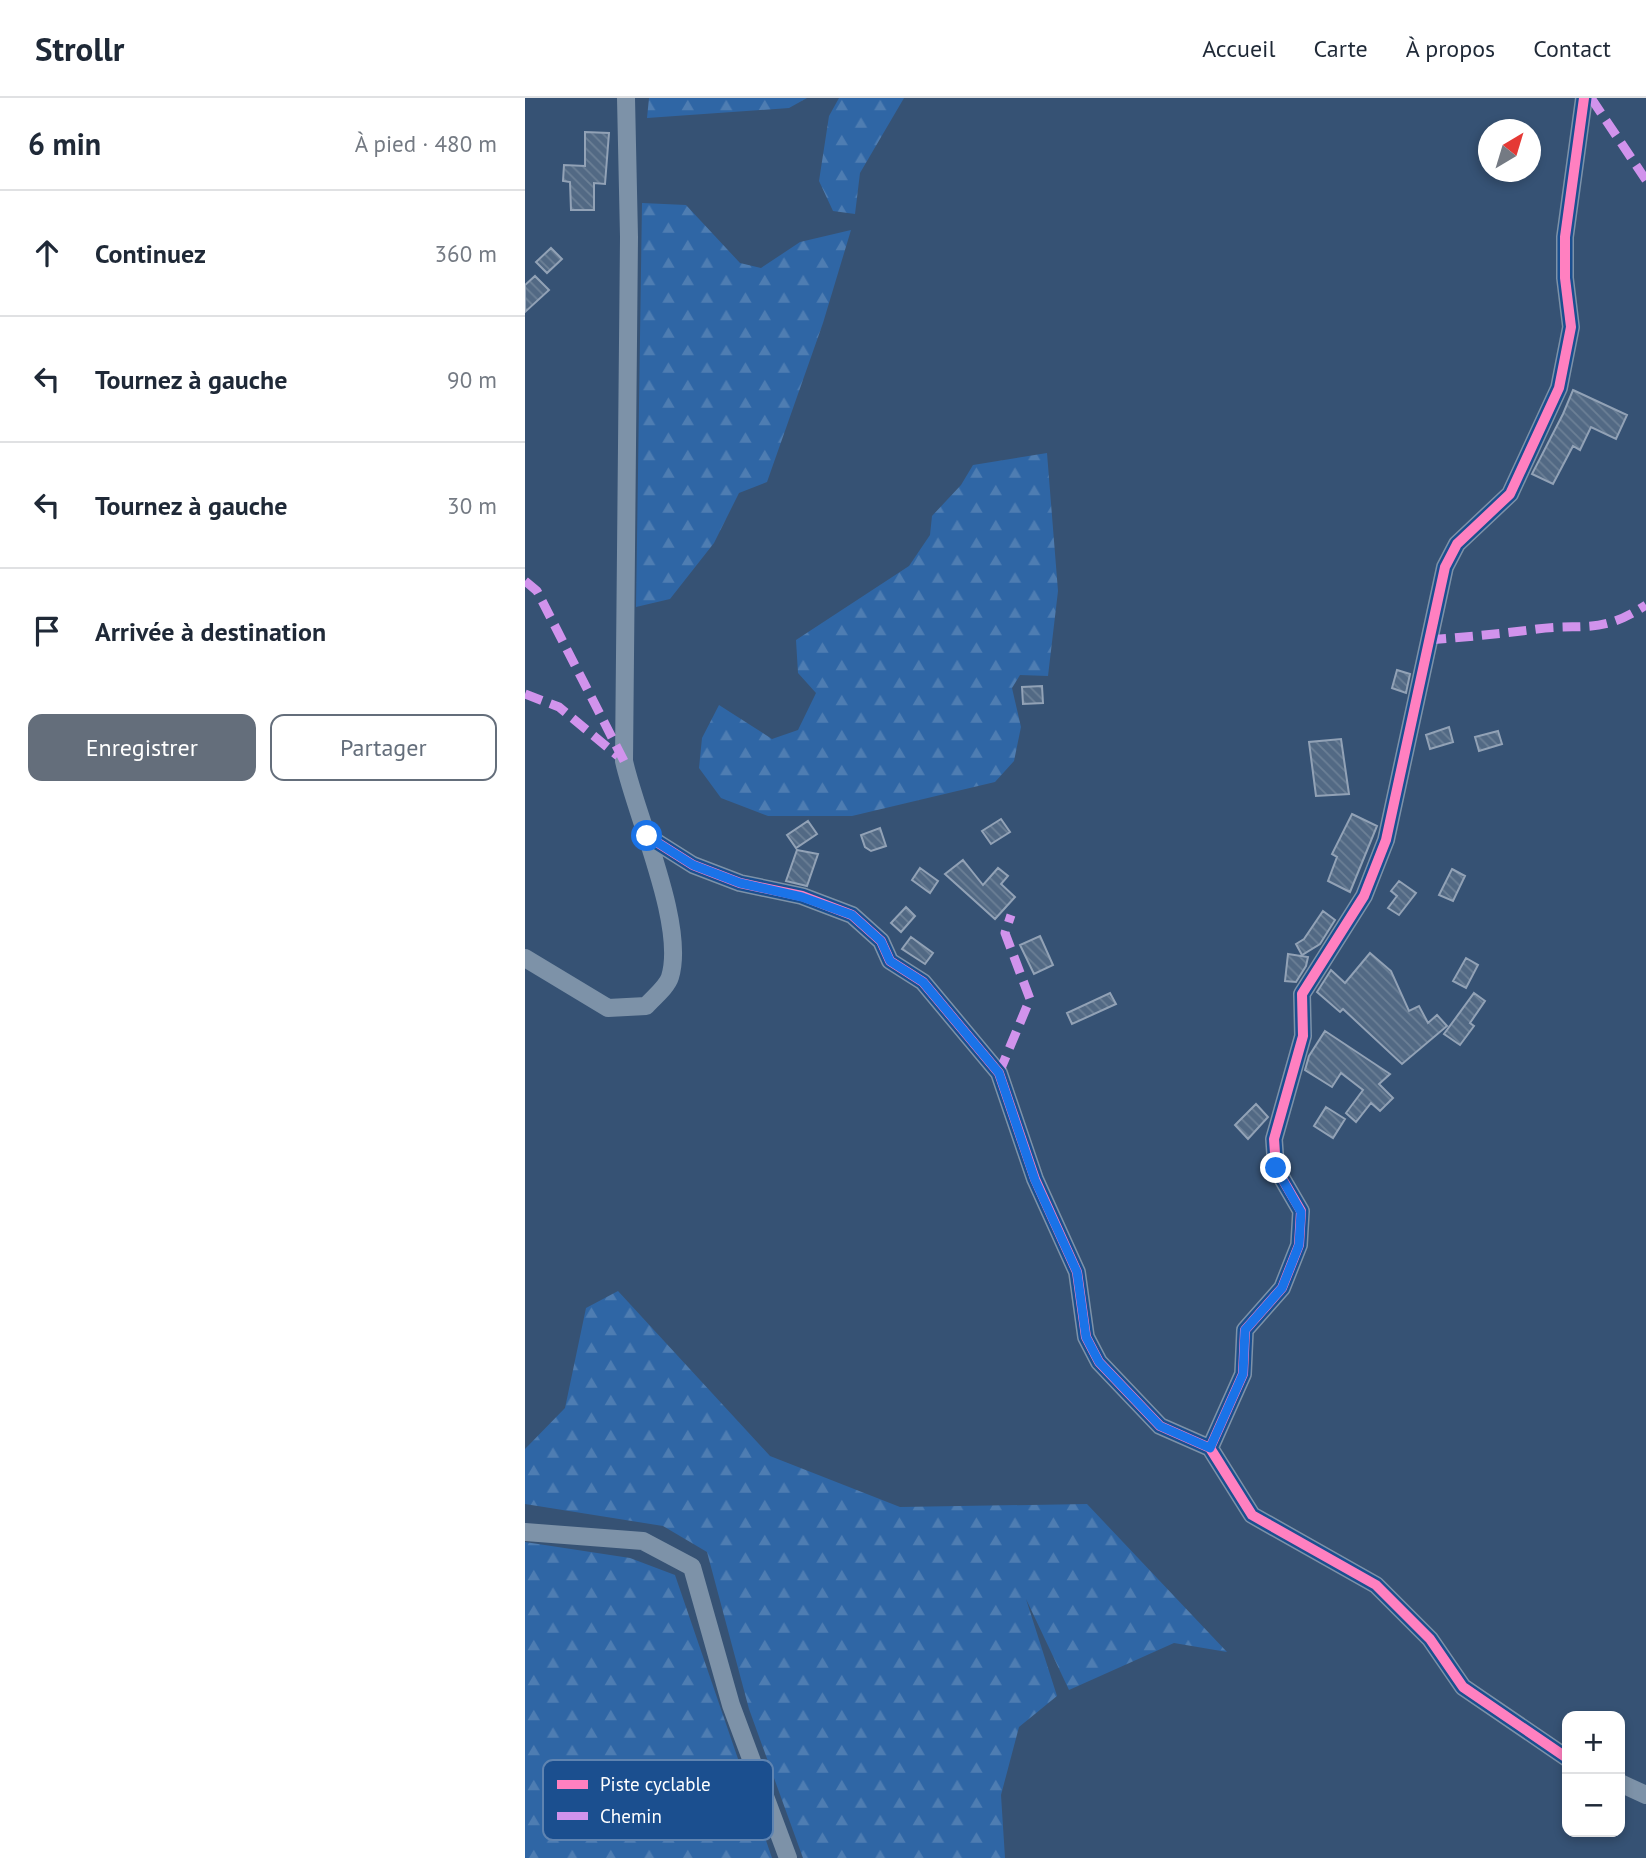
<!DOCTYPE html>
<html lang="fr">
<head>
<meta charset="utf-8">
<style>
  :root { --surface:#fff; --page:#f6f6f7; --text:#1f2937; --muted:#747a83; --line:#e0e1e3; --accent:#646e7b }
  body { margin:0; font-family:"PT Sans",sans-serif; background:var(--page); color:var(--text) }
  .controls { position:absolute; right:21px; bottom:21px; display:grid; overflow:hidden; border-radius:14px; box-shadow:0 4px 10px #0003 }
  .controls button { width:63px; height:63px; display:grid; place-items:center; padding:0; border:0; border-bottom:2px solid var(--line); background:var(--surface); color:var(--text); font:35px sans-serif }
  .compass { position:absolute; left:953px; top:21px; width:63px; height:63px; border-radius:50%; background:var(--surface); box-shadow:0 4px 10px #0003; rotate:38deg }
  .stop { position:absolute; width:21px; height:21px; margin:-16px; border:5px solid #1a73e8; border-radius:50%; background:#fff }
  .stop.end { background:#1a73e8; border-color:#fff; box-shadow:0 2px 7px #0008 }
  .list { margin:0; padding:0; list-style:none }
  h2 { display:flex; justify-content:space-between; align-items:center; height:91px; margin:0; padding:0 28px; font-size:30px }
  h2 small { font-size:23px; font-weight:400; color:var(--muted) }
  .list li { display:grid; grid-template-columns:46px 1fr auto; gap:21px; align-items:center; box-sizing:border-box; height:126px; padding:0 28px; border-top:2px solid var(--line) }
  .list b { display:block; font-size:26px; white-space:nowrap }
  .list em { font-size:23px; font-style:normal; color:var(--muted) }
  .actions { display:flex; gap:14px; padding:21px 28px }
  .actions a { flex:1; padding:16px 0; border:2px solid var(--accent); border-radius:14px; text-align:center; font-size:24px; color:var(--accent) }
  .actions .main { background:var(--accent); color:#fff }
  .icon { flex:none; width:38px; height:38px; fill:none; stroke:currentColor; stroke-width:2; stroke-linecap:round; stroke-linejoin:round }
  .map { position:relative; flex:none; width:1121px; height:1760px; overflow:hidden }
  header { display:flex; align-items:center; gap:42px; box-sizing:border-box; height:98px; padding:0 35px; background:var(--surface); border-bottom:2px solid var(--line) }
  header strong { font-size:33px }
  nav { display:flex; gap:38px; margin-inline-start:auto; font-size:24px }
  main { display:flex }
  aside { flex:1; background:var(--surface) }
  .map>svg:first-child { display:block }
  .forest { fill:url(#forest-firs) }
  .building { fill:url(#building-back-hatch); stroke:#92a2b6; stroke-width:2 }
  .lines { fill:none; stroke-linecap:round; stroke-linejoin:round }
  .minor { stroke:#7d92a8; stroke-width:18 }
  .quiet { stroke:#d193ec; stroke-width:9; stroke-dasharray:18 9; stroke-linecap:butt }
  .cycleway-casing { stroke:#1b4f8f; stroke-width:15 }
  .cycleway { stroke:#ff80c0; stroke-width:10 }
  .route { stroke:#1a73e8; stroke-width:9 }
  .key { fill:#1b4f8f; stroke:#5f84b1; stroke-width:2 }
  .key-label { font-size:19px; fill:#fff }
</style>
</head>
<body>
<header>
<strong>Strollr</strong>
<nav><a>Accueil</a><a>Carte</a><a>À propos</a><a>Contact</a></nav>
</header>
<main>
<aside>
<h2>6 min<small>À pied · 480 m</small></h2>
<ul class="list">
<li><svg class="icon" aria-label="ahead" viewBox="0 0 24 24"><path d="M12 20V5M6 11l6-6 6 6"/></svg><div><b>Continuez</b></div><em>360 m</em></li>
<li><svg class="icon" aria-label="left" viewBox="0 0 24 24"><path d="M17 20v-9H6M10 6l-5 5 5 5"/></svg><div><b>Tournez à gauche</b></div><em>90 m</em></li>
<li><svg class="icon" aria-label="left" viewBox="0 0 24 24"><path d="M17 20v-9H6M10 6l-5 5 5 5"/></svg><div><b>Tournez à gauche</b></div><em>30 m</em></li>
<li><svg class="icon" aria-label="arrive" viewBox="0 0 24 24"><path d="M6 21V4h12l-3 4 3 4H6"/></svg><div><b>Arrivée à destination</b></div></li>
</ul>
<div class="actions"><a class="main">Enregistrer</a><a>Partager</a></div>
</aside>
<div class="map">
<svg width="1121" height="1760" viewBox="0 0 1121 1760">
  <defs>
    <pattern id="forest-firs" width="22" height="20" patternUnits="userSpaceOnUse" patternTransform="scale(1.75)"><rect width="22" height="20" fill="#2f66a5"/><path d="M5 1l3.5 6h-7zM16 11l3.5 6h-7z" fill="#4e7db2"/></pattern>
    <pattern id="building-back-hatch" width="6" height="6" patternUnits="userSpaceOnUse" patternTransform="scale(1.75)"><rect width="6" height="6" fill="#526984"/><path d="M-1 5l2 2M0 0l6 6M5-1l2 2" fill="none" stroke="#6c8096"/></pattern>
  </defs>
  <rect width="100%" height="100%" fill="#365274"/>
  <!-- forest -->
  <path class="forest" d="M124 0H282L264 10 122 20Z
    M314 0H379L335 75 330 116 308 113 294 83 304 18Z
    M117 105 161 107 215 165 236 170 275 144 326 132 298 225 242 384 214 395 189 445 145 501 111 509Z
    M522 355 533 493 523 578 495 577 487 590 496 629 489 663 470 684 327 718H243L196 700 174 670 177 640 194 607 247 641 273 632 291 595 273 575 271 542 384 468 405 437 407 418 436 387 448 367Z
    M93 1193 245 1358 375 1409 562 1406 702 1554 649 1545 544 1592 501 1501 532 1598 494 1629 476 1697 480 1760H278L224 1611 182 1454 138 1428 0 1406V1351L40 1310 61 1210Z
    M0 1444 105 1460 150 1477 247 1760H0Z"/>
  <!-- building -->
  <path class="building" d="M60 34 84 35 80 86 69 85V112H46L45 84 38 83 39 67 60 68Z
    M26 150 37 161 22 175 11 164Z
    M10 178 24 192 0 214V187Z
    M1048 292 1102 317 1091 341 1066 329 1055 352 1048 348 1028 386 1007 376 1038 316Z
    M872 572 885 576 881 595 867 590Z
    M517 588 518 605 498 606 497 589Z
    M924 629 928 644 905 651 901 637Z
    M973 633 977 646 954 653 950 639Z
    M816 641 824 696 791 698 784 644Z
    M827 716 852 728 825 794 803 783 812 759 807 756Z
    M476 721 485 734 466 746 457 733Z
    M283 723 292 736 271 750 262 737Z
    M355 730 361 748 346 753 340 749 336 737Z
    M272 752 293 756 282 788 261 783Z
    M438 762 458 787 473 770 483 778 476 786 490 799 470 821 420 776Z
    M395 770 413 783 405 795 387 782Z
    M927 771 940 778 928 803 914 797Z
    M874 783 891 795 874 817 863 810 872 798 866 793Z
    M381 809 390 818 376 834 366 825Z
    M798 813 810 822 795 846 777 857 771 846 779 841Z
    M515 838 528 867 509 876 495 847Z
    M386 839 408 855 400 866 377 851Z
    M845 855 866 873 884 913 894 908 903 925 912 917 922 928 877 966 818 911 815 914 792 894 806 872 820 885Z
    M763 856 783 859 781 868 771 884 760 883Z
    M941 860 953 867 941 890 928 883Z
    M585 895 591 906 547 926 542 915Z
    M949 895 960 903 945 925 949 928 935 947 919 936Z
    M800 933 865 976 854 986 868 1000 855 1013 846 1005 831 1024 821 1015 838 992 816 975 807 989 780 972 784 958Z
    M731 1006 743 1019 723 1041 710 1027Z
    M801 1009 820 1021 808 1040 789 1028Z"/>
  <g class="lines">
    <!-- minor -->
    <path class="minor" d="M122 738 168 767 215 785 277 798 327 817 356 843 365 863 398 884 474 975 510 1081 552 1174 561 1239 574 1264 635 1328 685 1350 727 1417 851 1487 905 1541 938 1589 1042 1660
      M0 860 83 910 121 908C128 900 142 889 145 879 161 827 111 718 99 663L104 139 101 0
      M685 1350 718 1276 720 1232 757 1190 774 1147 776 1113 751 1070 749 1041 778 938 777 896 839 798 861 742 920 469 932 446 985 396 1034 290 1046 229 1040 180V139L1059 0
      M0 1434 118 1443 167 1469 206 1607 263 1760
      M1095 1685 1121 1697"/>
    <!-- quiet -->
    <path class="quiet" d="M1066 0 1121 82
      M0 483 12 493 99 663
      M903 542C940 539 975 536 1012 531 1060 525 1075 537 1121 507
      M0 596 34 609 93 658
      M474 975 505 901 480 835 486 817"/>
    <!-- cycleway casing -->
    <g class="cycleway-casing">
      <path id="cycleway" d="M122 738 168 767 215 785 277 798 327 817 356 843 365 863 398 884 474 975 510 1081 552 1174 561 1239 574 1264 635 1328 685 1350 727 1417 851 1487 905 1541 938 1589 1042 1660
        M685 1350 718 1276 720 1232 757 1190 774 1147 776 1113 751 1070 749 1041 778 938 777 896 839 798 861 742 920 469 932 446 985 396 1034 290 1046 229 1040 180V139L1059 0"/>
    </g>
    <!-- cycleway -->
    <use href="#cycleway" class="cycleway"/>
  </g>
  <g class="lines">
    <!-- route -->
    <path class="route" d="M122 738 168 767 215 785 277 799 327 817 356 843 365 863 398 884 474 975 510 1082 552 1174 561 1239 574 1264 635 1328 685 1350 718 1276 720 1232 757 1190 774 1147 776 1114 751 1070"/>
  </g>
  <!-- legend -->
  <rect x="18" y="1662" width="230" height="80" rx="10" class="key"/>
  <rect x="32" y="1682" width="31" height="9" fill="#ff80c0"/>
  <rect x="32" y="1714" width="31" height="8" fill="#d193ec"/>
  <g class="key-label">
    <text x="75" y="1693">Piste cyclable</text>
    <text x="75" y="1725">Chemin</text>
  </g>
</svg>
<div class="controls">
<button>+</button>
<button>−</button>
</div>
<svg class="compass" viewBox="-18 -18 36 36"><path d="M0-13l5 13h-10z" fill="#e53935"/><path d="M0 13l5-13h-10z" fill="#747a83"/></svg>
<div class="stop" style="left:122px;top:738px"></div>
<div class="stop end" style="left:751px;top:1070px"></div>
</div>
</main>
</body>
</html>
